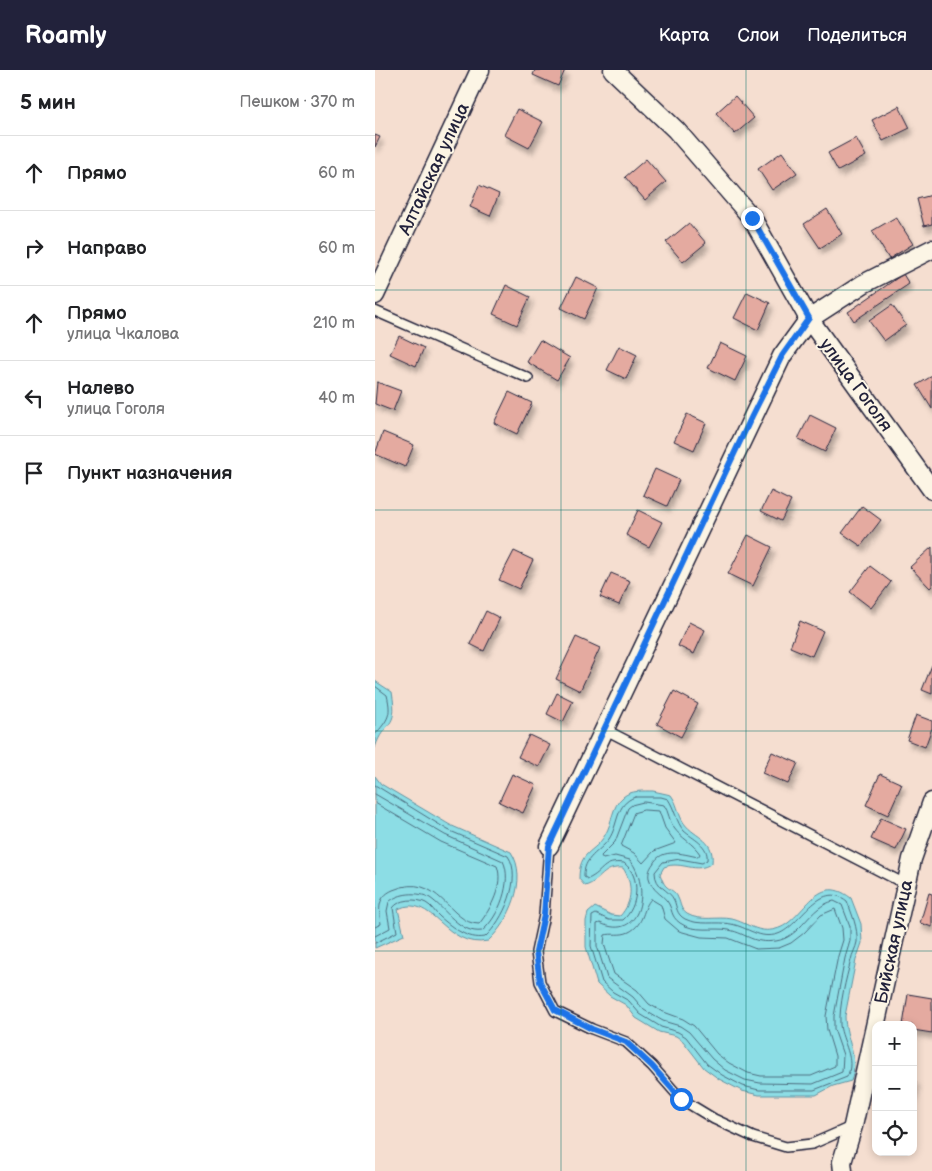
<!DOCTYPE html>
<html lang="ru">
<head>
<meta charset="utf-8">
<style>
  :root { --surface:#fff; --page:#f6f6f6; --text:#202124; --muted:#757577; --line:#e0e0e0; --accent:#22223b }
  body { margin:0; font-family:"Balsamiq Sans",sans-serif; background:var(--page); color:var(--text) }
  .controls { position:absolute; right:15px; bottom:15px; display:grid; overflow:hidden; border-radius:10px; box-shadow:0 2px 8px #0003 }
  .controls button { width:45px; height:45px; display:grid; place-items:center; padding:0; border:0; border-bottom:1px solid var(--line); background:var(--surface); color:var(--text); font:25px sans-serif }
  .stop { position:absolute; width:15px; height:15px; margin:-11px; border:4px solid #1a73e8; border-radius:50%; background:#fff }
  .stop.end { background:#1a73e8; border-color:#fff; box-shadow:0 1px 5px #0008 }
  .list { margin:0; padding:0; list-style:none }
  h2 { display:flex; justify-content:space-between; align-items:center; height:65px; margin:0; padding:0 20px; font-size:21px }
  h2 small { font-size:16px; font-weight:400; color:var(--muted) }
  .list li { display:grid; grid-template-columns:32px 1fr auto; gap:15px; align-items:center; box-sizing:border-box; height:75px; padding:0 20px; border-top:1px solid var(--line) }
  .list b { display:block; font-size:19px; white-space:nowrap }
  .list p { margin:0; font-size:16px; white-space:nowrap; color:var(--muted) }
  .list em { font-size:16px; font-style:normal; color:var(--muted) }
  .icon { flex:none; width:28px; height:28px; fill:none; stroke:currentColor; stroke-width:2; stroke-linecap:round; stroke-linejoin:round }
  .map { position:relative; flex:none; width:557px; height:1101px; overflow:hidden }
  header { display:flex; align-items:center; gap:30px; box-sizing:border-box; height:70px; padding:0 25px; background:var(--accent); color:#fff }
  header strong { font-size:24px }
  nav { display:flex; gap:28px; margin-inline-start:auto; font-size:18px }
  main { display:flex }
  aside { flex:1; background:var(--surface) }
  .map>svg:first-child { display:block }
  .water { fill:#8cdde5; stroke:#6292a1 }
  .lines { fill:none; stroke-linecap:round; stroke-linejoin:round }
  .shore { stroke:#4c6d7f; stroke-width:1 }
  .building { fill:#e4aaa0; stroke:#22223b; filter:url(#shadow) }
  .lane-casing { stroke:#22223b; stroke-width:12 }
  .street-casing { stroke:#22223b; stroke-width:21 }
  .lane { stroke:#fcf5e5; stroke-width:9 }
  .street { stroke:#fcf5e5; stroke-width:18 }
  .route { stroke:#1a73e8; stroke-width:6 }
  .grid { fill:none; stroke:#0f766e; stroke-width:1; stroke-opacity:0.55 }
  .labels { text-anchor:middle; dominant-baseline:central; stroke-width:4; stroke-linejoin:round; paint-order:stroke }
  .street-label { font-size:18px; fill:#22223b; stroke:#fcf5e5 }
</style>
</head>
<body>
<header>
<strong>Roamly</strong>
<nav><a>Карта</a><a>Слои</a><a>Поделиться</a></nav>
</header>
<main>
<aside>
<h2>5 мин<small>Пешком · 370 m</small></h2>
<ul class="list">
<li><svg class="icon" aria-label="ahead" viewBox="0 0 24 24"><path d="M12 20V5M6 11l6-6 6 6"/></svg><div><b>Прямо</b></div><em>60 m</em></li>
<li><svg class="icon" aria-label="right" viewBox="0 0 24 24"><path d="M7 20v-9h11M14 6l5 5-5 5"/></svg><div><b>Направо</b></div><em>60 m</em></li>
<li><svg class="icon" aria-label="ahead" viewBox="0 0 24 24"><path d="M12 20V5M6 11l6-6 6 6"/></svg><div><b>Прямо</b><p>улица Чкалова</p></div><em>210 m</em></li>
<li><svg class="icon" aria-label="left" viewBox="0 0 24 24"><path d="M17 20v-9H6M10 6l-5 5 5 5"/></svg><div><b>Налево</b><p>улица Гоголя</p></div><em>40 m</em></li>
<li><svg class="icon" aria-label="arrive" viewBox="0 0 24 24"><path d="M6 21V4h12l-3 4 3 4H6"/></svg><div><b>Пункт назначения</b></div></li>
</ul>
</aside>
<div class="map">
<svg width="557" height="1101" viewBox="0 0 557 1101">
  <defs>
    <filter id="shadow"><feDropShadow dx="3" dy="5.5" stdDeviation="2.5" flood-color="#0004"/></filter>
  </defs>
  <rect width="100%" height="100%" fill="#f5ded0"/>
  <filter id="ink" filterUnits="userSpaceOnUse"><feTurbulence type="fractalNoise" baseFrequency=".02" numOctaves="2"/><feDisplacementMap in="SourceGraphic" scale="10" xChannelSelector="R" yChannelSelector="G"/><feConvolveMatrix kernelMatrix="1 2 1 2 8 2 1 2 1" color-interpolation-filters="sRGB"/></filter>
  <g filter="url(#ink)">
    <!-- water -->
    <path class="water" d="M0 611 17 622C24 661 9 649 0 678Z
      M0 706 6 714 75 755 136 782C154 809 134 852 113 871 70 880 58 822 23 839L29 865 0 878Z
      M278 721 296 725C302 733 303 742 307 750 317 768 340 767 337 793 320 805 308 790 289 797L285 804C287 809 289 815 292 817 297 821 301 822 303 828 306 834 305 839 312 844 325 852 343 846 357 849 373 853 383 864 401 859 429 852 440 800 476 828L486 854 487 873 481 890 470 946C470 969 485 988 476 1011L458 1016 441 1025H384L367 1021 344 1009 329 998 308 971 301 966 284 962 261 948 251 935 235 926 222 914 211 877V851L213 843 220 837 236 845 245 846C258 832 258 813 248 798 227 796 227 811 210 816L204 809C204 780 219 784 230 765 238 752 236 737 248 727 256 720 268 721 278 721Z"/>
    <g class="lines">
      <!-- shore -->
      <path class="shore" d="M0 616 12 625C17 646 13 649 0 665
        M0 715 73 760 133 786C148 808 128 851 110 867 93 870 78 858 65 847 60 843 57 836 51 833 42 828 24 829 18 838L22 862 0 873
        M0 724 70 765 128 791C138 811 124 847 107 861 85 864 71 839 55 828 44 821 23 823 14 832L12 841 15 858 0 866
        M260 727H286L293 729C300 739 301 752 309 761 318 769 334 775 332 790L327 793 305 789 288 792 280 802C280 818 294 819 299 830 302 837 301 844 310 849 324 856 341 851 356 854 373 857 384 870 403 864 426 856 444 809 472 831 477 844 483 858 482 872 481 878 477 884 476 890 471 909 464 935 465 955 467 972 481 989 472 1007L439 1020H384L368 1016 347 1005 332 994 311 967 303 962 286 957 265 944 254 931 238 922 227 912 216 876 217 846 221 844 234 850H248C263 837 267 807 249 793 227 790 229 802 213 809L209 807C208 787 224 783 234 769 244 754 240 734 260 727Z
        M269 732 289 735C294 742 294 751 299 758 306 768 318 773 325 784L323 787C308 784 287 777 278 794 275 798 273 803 274 808 278 822 286 823 292 831 298 839 295 846 305 853 319 863 339 857 354 860 373 864 377 874 401 871 427 867 434 836 459 831L467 835 475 856V871L470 888 459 946V959L468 985 467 1002 438 1014 385 1013 370 1010 350 1000 337 989 314 962 305 956 288 951 269 940 258 927 232 908 222 876V854L225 853C267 873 276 816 255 790L240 786 228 789 226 786 240 772 253 738 257 735Z
        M0 733 66 772 122 796C129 814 116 839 104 854 74 854 64 800 18 820 2 827 4 839 6 854L0 857
        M269 740 284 741 290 758 301 773 279 781 268 793 259 783 246 776 259 743Z
        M276 829 286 835 290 849 304 861 326 867 353 868 381 879 404 878 416 873 429 863 446 845 460 839 467 858 468 870 463 886 451 946 452 960 460 986V996L436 1006H386L373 1003 354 993 342 984 319 956 308 949 286 941 274 934 262 920 239 904 229 874 230 865C237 863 246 866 254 862 270 854 267 838 276 829Z"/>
    </g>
    <!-- building -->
    <path class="building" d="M160 0H190L183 16 158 5Z
      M360 26 379 48 360 64 341 43Z
      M524 36 535 58 508 71 497 50Z
      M142 39 168 52 154 78 129 65Z
      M0 65 5 67 0 77Z
      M481 68 491 86 463 101 453 83Z
      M407 82 422 103 397 120 383 99Z
      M271 89 291 112 270 130 250 107Z
      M104 115 124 124 115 146 95 137Z
      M557 125V154L549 156 542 129Z
      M452 139 467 164 445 178 429 154Z
      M521 147 538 174 514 189 497 161Z
      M314 153 331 173 308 192 291 172Z
      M528 204 534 214 479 251 473 242Z
      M201 207 223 218 209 249 186 238Z
      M131 215 155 227 142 255 118 244Z
      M372 222 395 233 383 260 359 248Z
      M517 235 531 255 509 271 494 251Z
      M24 266 49 278 41 296 15 284Z
      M165 270 195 288 182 310 152 292Z
      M345 273 372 286 360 311 333 298Z
      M244 276 262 285 251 309 232 300Z
      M557 306V339L542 315Z
      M2 312 26 321 18 341 0 334Z
      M134 322 157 333 142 364 119 353Z
      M312 344 331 353 319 380 299 371Z
      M435 345 461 358 450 382 423 369Z
      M8 362 39 375 30 397 0 384Z
      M280 399 304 410 292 436 268 425Z
      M396 421 416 431 406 451 386 441Z
      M487 436 506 450 486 476 467 463Z
      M263 440 287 452 274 477 251 465Z
      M373 465 397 477 378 516 353 504Z
      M557 477V516L555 518 535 497Z
      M139 481 158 490 144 519 124 510Z
      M495 496 516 512 496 538 475 522Z
      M236 503 255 511 244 535 225 527Z
      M111 541 125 548 109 581 95 574Z
      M425 551 448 561 437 586 415 577Z
      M314 552 330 560 319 584 303 576Z
      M201 567 225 578 205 621 181 609Z
      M557 595V624L547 620Z
      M299 621 323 634 306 667 282 654Z
      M182 623 198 631 188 652 172 644Z
      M541 645 557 651V658L550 677 532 670Z
      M154 665 175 675 164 697 143 687Z
      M397 682 423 693 413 714 387 703Z
      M137 704 161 715 148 743 124 732Z
      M505 704 527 714 513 745 491 735Z
      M506 748 531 759 521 780 496 769Z
      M554 823 557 824V857L545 853Z
      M533 924 557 928V963L538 960V955H528Z
      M538 1010 541 1011 538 1026Z"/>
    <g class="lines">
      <!-- lane casing -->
      <g class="lane-casing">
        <path id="lane" d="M0 241 153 308
          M229 659 532 815
          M174 776 169 845 161 882 165 912 180 941 217 959 251 972 277 996 306 1029 339 1049 378 1067 411 1077 437 1074 476 1057"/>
      </g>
      <!-- street casing -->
      <g class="street-casing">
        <path id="street" d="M238 0 301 60 377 148 434 249 557 420
          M0 225 105 0
          M174 776 407 286 434 249 488 214 557 179
          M468 1101 467 1092 478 1056 537 789 557 732"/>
      </g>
      <!-- lane -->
      <use href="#lane" class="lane"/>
      <!-- street -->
      <use href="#street" class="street"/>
    </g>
  </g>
  <g class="lines" filter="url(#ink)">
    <!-- route -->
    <path class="route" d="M306 1029 277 996 251 972 217 959 180 940 165 912 161 882 169 845 174 776 377 346 407 286 434 248 377 148"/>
  </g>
  <!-- grid -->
  <path class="grid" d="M186 0V1101M371 0V1101M0 220H557M0 440H557M0 661H557M0 881H557"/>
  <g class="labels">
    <!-- street labels -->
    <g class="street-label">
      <text transform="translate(59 99) rotate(-65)">Алтайская улица</text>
      <text transform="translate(481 315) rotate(54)">улица Гоголя</text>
      <text transform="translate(519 872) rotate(-78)">Бийская улица</text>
    </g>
  </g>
</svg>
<div class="controls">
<button>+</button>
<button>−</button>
<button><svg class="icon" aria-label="locate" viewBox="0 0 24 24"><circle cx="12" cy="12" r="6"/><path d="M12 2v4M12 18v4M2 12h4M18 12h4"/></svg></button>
</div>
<div class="stop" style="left:306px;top:1029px"></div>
<div class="stop end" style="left:377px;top:148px"></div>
</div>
</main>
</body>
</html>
